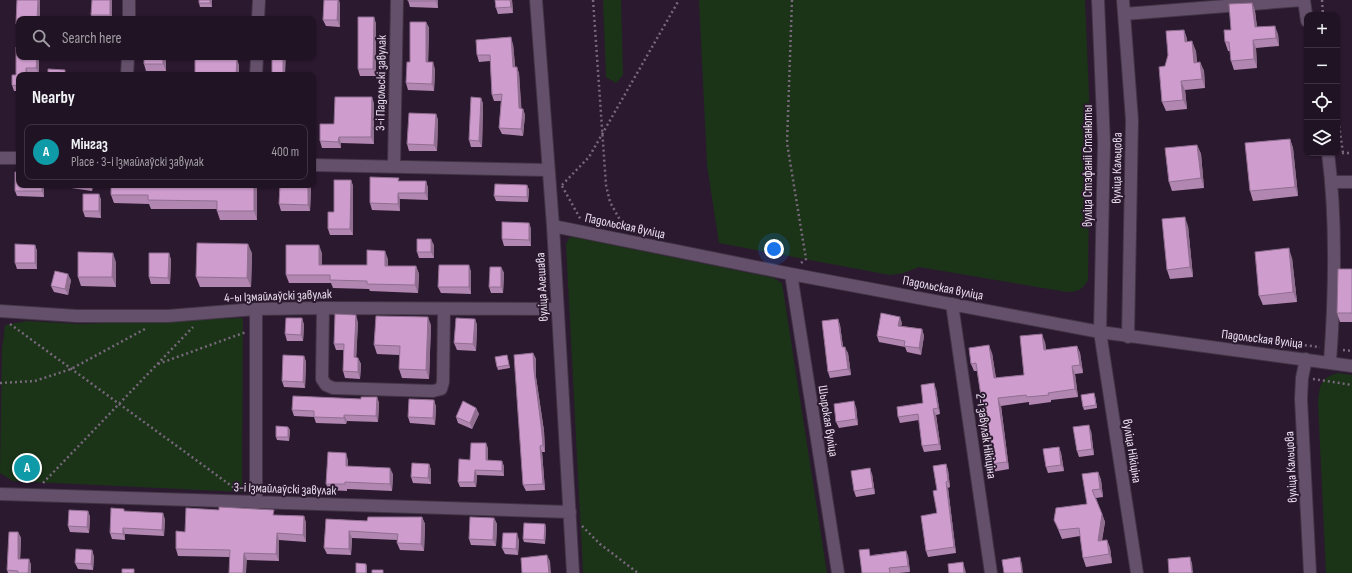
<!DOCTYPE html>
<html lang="en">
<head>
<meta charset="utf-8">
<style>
  :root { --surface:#201323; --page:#281c2b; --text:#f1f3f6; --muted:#a29ea6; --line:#3d3241; --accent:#0f766e }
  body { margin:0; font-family:"Sofia Sans Condensed",sans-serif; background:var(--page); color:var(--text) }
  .controls { position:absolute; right:12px; top:12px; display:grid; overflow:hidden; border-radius:8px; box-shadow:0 1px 3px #0004 }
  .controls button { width:36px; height:36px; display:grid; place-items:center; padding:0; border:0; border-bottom:1px solid var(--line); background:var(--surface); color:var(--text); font:20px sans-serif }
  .you { position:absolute; left:774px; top:249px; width:14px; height:14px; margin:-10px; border:3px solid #fff; border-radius:50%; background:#1a73e8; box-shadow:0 0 0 6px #1a73e833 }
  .badge { display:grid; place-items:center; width:26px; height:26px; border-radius:50%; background:var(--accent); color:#fff; font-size:13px; font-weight:700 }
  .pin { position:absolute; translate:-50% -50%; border:2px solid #fff; box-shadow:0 1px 4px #0006 }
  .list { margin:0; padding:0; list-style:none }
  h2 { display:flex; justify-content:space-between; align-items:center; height:52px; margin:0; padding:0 16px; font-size:17px }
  h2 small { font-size:13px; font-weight:400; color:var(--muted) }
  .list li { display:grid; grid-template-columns:26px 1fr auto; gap:12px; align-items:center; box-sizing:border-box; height:56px; margin:0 8px 8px; padding:0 8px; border:1px solid var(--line); border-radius:8px }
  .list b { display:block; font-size:15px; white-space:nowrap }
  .list p { margin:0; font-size:13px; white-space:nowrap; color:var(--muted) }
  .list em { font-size:13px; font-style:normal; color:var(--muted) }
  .icon { flex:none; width:22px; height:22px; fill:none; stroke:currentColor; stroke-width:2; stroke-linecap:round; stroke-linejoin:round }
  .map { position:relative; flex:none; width:1352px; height:573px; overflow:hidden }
  .search { position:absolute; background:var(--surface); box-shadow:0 1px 3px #0004; left:16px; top:16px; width:300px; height:44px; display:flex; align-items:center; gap:10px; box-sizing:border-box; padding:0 14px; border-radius:8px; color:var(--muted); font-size:15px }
  .panel { position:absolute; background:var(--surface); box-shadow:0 1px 3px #0004; left:16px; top:72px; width:300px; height:116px; border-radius:8px }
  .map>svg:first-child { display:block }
  .green { fill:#1b3418 }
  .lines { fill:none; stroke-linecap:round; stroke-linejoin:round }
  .minor-casing { stroke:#423446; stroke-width:14 }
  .path { stroke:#77687b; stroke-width:2.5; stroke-dasharray:2 3; stroke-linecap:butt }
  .minor { stroke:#64506a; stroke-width:12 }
  .wall { fill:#b187b1 }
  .shaded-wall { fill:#906e90 }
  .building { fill:#ce9dce; stroke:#906e90 }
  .labels { text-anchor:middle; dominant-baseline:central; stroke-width:4; stroke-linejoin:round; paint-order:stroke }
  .street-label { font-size:13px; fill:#eadeee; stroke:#2b192f }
</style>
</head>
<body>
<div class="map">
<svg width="1352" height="573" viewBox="0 0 1352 573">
  <rect width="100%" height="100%" fill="#2b192f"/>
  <!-- green -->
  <path class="green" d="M603 0H621L623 75 616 83 606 77Z
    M699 0H1085L1090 118 1088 280C1083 289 1078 292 1067 292L919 267 904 273 890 275 719 243 707 165Z
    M573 237 774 278 782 283 827 573H583L566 244 569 238Z
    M243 318 242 492 13 481 0 473 2 350 5 325 27 321 79 324Z
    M1338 373 1352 375V573H1326L1318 402C1320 385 1320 378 1338 373Z"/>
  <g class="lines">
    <!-- minor casing -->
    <g class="minor-casing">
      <path id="minor" d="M536 0 553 226 573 573
        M1098 0 1104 143 1100 332 1137 573
        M1123 0 1132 120 1128 337
        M1304 0 1307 21
        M1124 14 1302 0
        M129 19V0
        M258 19 259 0
        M127 75 128 57
        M256 75 257 57
        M1328 153C1337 222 1335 293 1330 362
        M0 158H19
        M313 165 548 170
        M394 166 397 0
        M1331 182H1352
        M553 226 791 274 1100 332 1352 366
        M791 274 838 573
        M952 304 991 573
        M323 308 322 379 326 385 333 388 433 391 441 389 443 382 444 309
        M0 311 77 316H168L256 309 323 308 557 309
        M1306 359 1302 378 1301 399 1310 573
        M0 494 570 512
        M256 503V309"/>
    </g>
    <!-- path -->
    <path class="path" d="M593 0 606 185 610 202 625 229
      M792 0 787 143 806 259 801 263
      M1322 0 1323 15
      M1337 111 1343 153
      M1342 153H1352
      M562 185 589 157 679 0
      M562 186 581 220
      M10 324 237 490
      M1285 343 1320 347
      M1343 350 1352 351
      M158 364 246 332
      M1313 379 1352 385
      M0 383 35 381 71 369 145 329
      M43 483 193 327
      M582 526 600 544 638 573"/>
    <!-- minor -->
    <use href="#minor" class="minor"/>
  </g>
  <!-- wall -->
  <path class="wall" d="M17 0H40V19H19V30H18L16 24Z
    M112 0V19H93L91 15Z
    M199 0H212V7H200L199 3Z
    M408 0H438V8L410 7Z
    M495 0H512L513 13 498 14 496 8Z
    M340 3V27L326 26 323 20Z
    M1252 3 1255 11 1257 27 1278 34 1279 46 1256 48 1257 68 1234 70 1231 61 1230 51H1228L1225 42 1231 30Z
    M374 17 376 24V76H360L358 69Z
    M426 22 429 28 428 62 435 69 434 91 408 90 406 83 410 62Z
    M1184 30 1187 39V42L1196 51 1197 62H1200L1204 71 1205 88 1185 90 1187 109 1166 111 1162 102 1165 66Z
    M513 44 515 67 519 73 521 109H523L525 115 523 136 502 134 499 128 501 101H494L492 95 490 61 479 62 477 55Z
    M19 57H39V74H28V75H19V91H14L12 85 16 75Z
    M100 57H117V60H101Z
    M144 57H166V71H146L144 64Z
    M481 98 483 104 482 147H471L469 140Z
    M374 103V144L341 143V148H322L320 141 334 124Z
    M436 114 438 120 437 151H409L407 144Z
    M1290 139 1293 148 1298 196 1253 201 1250 191Z
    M1197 145 1201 154 1204 188 1172 191 1169 182Z
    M351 180 353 186V235H330L328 229 334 212Z
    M400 181H426L428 188V200L400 199V211L372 210 370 203Z
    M44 185V197L17 196 15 191Z
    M70 185H93L92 191 71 188Z
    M111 185H257V220H220L217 211V209H151L149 204 114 203 111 195Z
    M280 185H310L311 187 310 211H281L279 204Z
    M527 185 529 190 528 202 496 201 494 196Z
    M99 194 101 200V218L85 217 83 211Z
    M529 223 531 229V246H504L502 239Z
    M1188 226 1193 277 1170 279 1167 270Z
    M35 245 37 251V269H17L15 263Z
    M434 245V258H419L417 252Z
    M169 253 171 260 170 284H151L149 277Z
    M252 253 251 287H200L196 277Z
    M322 253V265H367L388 259V266H416L419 274 418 293 370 291 369 289 333 288 331 283H289L286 275Z
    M1292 258 1297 302 1263 305 1259 296Z
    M116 262V287L81 286 78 277Z
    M501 267 504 273 503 293H491L489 287Z
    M1352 269V322H1340L1337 313Z
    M471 271V294L441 293 438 287Z
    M71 280 68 295 54 292 51 286Z
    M302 318 304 325 303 341H287L285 334Z
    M475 319 477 325 476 351 457 350 454 343Z
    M838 319 840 325 843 347 848 353 851 375 830 378 828 372Z
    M358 322 356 358H358L361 364 360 379 345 378 343 371 344 350H336L334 344Z
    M902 323 901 326 922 329 924 336 921 355 907 352 905 347 879 342 877 336Z
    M431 325 429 379 402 378 399 369V355L377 354 374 345Z
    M1045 342 1046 350 1077 346 1080 353 1083 373 1075 374 1078 397 1051 400V402L1029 405V402L1001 406 1009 469 992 472 989 464V448L977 371H974L971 364 992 353 996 378 1024 375Z
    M533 353 536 359V377L544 431 545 452H542L545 490 526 491 523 485Z
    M507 355 510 368 498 370 497 367Z
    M304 356 306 362 305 388 284 387 282 381Z
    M936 389 940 414 936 415 941 450 924 452 922 446 919 420 900 423 898 417 923 403Z
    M1095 396 1097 408 1084 410 1083 407Z
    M377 397 379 403 378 422 347 421 346 424 316 423 314 417 294 416 292 410 361 399Z
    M434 400 436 407 435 425 410 423 408 417Z
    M856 407 858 425 839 428 836 422Z
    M476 408 479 414 472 429 458 423 456 417Z
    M288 427 290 430 289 441 277 440 276 437Z
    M1091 431 1094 455 1079 457 1077 451Z
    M1059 447 1061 453 1064 471 1048 473 1046 467Z
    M488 448V461L504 466V476L477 475 476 487H460L458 482 470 460Z
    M348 460V466L393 474 392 491 347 489V491L329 490 326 484Z
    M429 464 431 470V484L413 483 411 477Z
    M946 464 948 470 950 487 948 488 956 553 928 557 926 551 937 513V490Z
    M1098 472 1101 480 1103 497 1096 498 1105 522 1102 541 1107 540 1110 548 1112 563 1086 567 1083 558 1080 536 1062 539 1054 520 1087 504Z
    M872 474 875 494 856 497 854 491Z
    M88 511 90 517 89 533 70 532 68 526Z
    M125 511 165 519 164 536 125 534V540L112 539 110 533Z
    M275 515 304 516 306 523V542L279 540V561L247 560 229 557 178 556 176 549 185 532Z
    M422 517 425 524 424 551 400 550 397 543V540L352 538 351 555 327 554 324 548 326 519 367 521Z
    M494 518 497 524 496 546 471 545 469 539Z
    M546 527 545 544 524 542 523 539Z
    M18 532 21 538 20 559H29L31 565V573H8L7 570Z
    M519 540 518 555 505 554 502 548Z
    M92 550 94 557 93 570 78 569 75 563Z
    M906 551 908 556 910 572 899 573H862L872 555Z"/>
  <!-- shaded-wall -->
  <path class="shaded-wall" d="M38 0H40V19H37Z
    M110 0H112V19L110 15Z
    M210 0H212V7L210 3Z
    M338 0H339L340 3V27L337 20Z
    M436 0H438V8L436 1Z
    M510 0H512L513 13 511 7Z
    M1252 3 1255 11 1258 36 1255 27Z
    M374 17 376 24V76L373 69Z
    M426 22 429 28 428 69 426 62Z
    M1275 26 1278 34 1279 46 1276 38Z
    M1184 30 1187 39 1188 51 1185 42Z
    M511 37 513 44 516 74 513 67Z
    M1253 40 1256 48 1257 68 1254 59Z
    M1192 41 1196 51 1197 72 1194 63Z
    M37 57H39V74L36 68Z
    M163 57H166V71L163 64Z
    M283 57H286L285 75H283Z
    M237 59 239 65V75H236Z
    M433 62 435 69 434 91 432 84Z
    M1200 62 1204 71 1205 88 1202 79Z
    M517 67 519 73 522 115 519 108Z
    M26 68 28 74V75H26Z
    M1181 81 1185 90 1187 109 1183 100Z
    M372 97 374 103V144L371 137Z
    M481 98 483 104 482 147 479 141Z
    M523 109 525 115 523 136 521 129Z
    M436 114 438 120 437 151 434 145Z
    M339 137 341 143V148L338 142Z
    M1290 139 1293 148 1298 196 1295 187Z
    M1197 145 1201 154 1204 188 1201 178Z
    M351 180 353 186V235L350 229Z
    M426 181 428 188V200L425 193Z
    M42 185H44V197L42 191Z
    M90 185H93L92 191Z
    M254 185H257V220L254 211Z
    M308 185H310L311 187 310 211 308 205Z
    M527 185 529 190 528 202 527 197Z
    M398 193 400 199V211L398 204Z
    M99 194 101 200V218L99 211Z
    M1185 217 1188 226 1193 277 1190 267Z
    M529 223 531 229V246L529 240Z
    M431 239 434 245V258L431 252Z
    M248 244 252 253 251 287 247 278Z
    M35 245 37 251V269L35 263Z
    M319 245 322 253V273L319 265Z
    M1289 248 1292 258 1297 302 1293 292Z
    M385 251 388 259V274L385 266Z
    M113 253 116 262V287L112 277Z
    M169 253 171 260 170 284 168 278Z
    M469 265 471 271V294L469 287Z
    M416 266 419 274 418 293 415 285Z
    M501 267 504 273 503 293 501 287Z
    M68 274 71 280 68 295 65 289Z
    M356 315 358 322 356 364 354 357Z
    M428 317 431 325 429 379 426 370Z
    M900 317 902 323 900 332 898 326Z
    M302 318 304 325 303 341 301 335Z
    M475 319 477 325 476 351 473 344Z
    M838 319 840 325 844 354 842 347Z
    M922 329 924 336 921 355 919 348Z
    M1042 334 1045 342 1047 358 1044 350Z
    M989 345 992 353 997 386 994 378Z
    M1077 346 1080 353 1083 373 1080 365Z
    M845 347 848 353 851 375 848 369Z
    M533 353 536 359V377L544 431 545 452 543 445 534 371Z
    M304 356 306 362 305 388 303 382Z
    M358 358 361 364 360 379 358 372Z
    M1072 366 1075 374 1078 397 1075 389Z
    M934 383 936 389 940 414 938 408Z
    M1094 393 1095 396 1097 408 1096 405Z
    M377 397 379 403 378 422 376 416Z
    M998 398 1001 406 1009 469 1007 462Z
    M434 400 436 407 435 425 433 418Z
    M854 401 856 407 858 425 856 419Z
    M476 408 479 414 472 429 470 423Z
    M933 409 936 415 941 450 939 444Z
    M344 415 347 421 346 424 344 418Z
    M1089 425 1091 431 1094 455 1092 449Z
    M288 427 290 430 289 441 288 437Z
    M486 443 488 448V466L486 460Z
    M540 446 542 452 545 490 543 484Z
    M1059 447 1061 453 1064 471 1061 465Z
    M346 453 348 460V472L346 466Z
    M502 461 504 466V476L502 471Z
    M429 464 431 470V484L428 478Z
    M946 464 948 470 950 487 948 481Z
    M390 468 393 474 392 491 390 484Z
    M870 468 872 474 875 494 873 488Z
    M475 470 477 475 476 487 474 482Z
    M1098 472 1101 480 1103 497 1100 489Z
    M946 482 948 488 956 553 954 547Z
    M88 511 90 517 89 533 87 527Z
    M163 513 165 519 164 536 162 530Z
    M1102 514 1105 522 1100 549 1098 541Z
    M304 516 306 523V542L303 535Z
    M422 517 425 524 424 551 421 544Z
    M494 518 497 524 496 546 493 540Z
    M545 524 546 527 545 544 544 540Z
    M123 528 125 534V540L123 534Z
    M349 531 352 538 351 555 349 549Z
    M18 532 21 538 20 565 18 559Z
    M277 533 279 540V561L276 554Z
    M517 533 519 540 518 555 516 549Z
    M1107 540 1110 548 1112 563 1109 554Z
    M92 550 94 557 93 570 91 564Z
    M906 551 908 556 910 572 908 566Z
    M244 553 247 560 246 573H243Z
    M547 555 550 561 551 573H549Z
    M1020 557 1022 564 1023 573H1022Z
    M1190 557 1192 563 1193 573H1192Z
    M29 559 31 565V573H28Z
    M963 562 965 569 966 573H964Z
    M366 564 367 567V573H366Z"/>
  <!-- building -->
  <path class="building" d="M17 0H38L37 19H19V24H16Z
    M92 0H110V15H91Z
    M199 0H210V3H199Z
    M324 0H338L337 20H323Z
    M408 0H436V1H408Z
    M495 0H510L511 7 496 8Z
    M1252 3 1255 27 1275 26 1276 38 1253 40 1254 59 1231 61 1229 42H1225L1224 30H1231L1229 4Z
    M358 17H374L373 69H358Z
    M410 22H426V62H433L432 84 406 83 407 62H410Z
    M1184 30 1185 42 1192 41 1194 63 1200 62 1202 79 1181 81 1183 100 1162 102 1159 67 1165 66 1168 55 1166 31Z
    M511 37 513 67H517L519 108 523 109 521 129 499 128 502 94 492 95 490 55H477L476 40Z
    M16 47H19V57H37L36 68H26V75H19V86L12 85V75H16Z
    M144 57H163V64H144Z
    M195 57H215V58L237 59 236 75H195Z
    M272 57H283V75H272Z
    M48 69 65 70V75H48Z
    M335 97H372L371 137H339L338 142 320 141V124H334Z
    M471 97 481 98 479 141 469 140Z
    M18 111H19V134H17Z
    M409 113 436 114 434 145 407 144Z
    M1290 139 1295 187 1250 191 1245 143Z
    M1197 145 1201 178 1169 182 1165 148Z
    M15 172H19V185H42V191H15Z
    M370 177 399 178 398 181H426L425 193H398V204L370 203Z
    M334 180H351L350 229H328V212H334Z
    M495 184 527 185V197L494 196Z
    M111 185H254V211H217V201L148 200V195H111Z
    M280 185H308V205L279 204Z
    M83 194H99V211H83Z
    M1185 217 1190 267 1167 270 1162 219Z
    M502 222 529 223V240L502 239Z
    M417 239H431V252H417Z
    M197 243 248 244 247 278 196 277Z
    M15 244 35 245V263H15Z
    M286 245H319V265H367V250L385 251V266H416L415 285 367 284V281L330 280V275H286Z
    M1289 248 1293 292 1259 296 1255 252Z
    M78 252 113 253 112 277H78Z
    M149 253H169L168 278 149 277Z
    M439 265H469V287H438Z
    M490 267H501V287H489Z
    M1338 269H1352V313H1337Z
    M55 271 68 274 65 289 51 286Z
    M881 313 900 317 898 326 922 329 919 348 904 346 905 341 877 336Z
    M335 314 356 315 354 357 358 358V372L343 371 344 344H334Z
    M376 316 428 317 426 370 399 369 400 346 374 345Z
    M286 318H302L301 335 285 334Z
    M456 318 475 319 473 344 454 343Z
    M838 319 842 347H845L848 369 828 372 822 321Z
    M1042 334 1044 350 1077 346 1080 365 1072 366 1075 389 1048 393 1049 395 1027 397 1026 395 998 398 1007 462 989 464 987 448H989L976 363 971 364 969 348 989 345 994 378 1024 375 1020 336Z
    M533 353 534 371 541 425 543 445 540 446 543 484 523 485 514 355Z
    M283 355 304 356 303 382 282 381Z
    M507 355 509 365 497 367 495 357Z
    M934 383 938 408 933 409 939 444 922 446 918 414 898 417 897 407 923 403 921 385Z
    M1094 393 1096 405 1083 407 1081 395Z
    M293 396 361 399V397H377L376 416 344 415V418L314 417V411L292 410Z
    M409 399 434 400 433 418 408 417Z
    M463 401 476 408 470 423 456 417Z
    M854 401 856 419 836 422 834 404Z
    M1089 425 1092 449 1077 451 1073 427Z
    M276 426 288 427V437H276Z
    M471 443H486V460L502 461V471L475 470 474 482H458L459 459 470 460Z
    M1059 447 1061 465 1046 467 1043 449Z
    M328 452 346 453V466L390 468V484L345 482V484H326Z
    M412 463 429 464 428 478 411 477Z
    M946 464 948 481 946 482 954 547 926 551 921 516 937 513 933 491 937 490 933 466Z
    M870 468 873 488 854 491 851 471Z
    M1098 472 1100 489 1092 490 1102 514 1098 541 1107 540 1109 554 1083 558 1079 528 1059 530 1054 520 1056 508 1087 504 1082 474Z
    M219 507 274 510 273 515 304 516 303 535 277 533 276 554 244 553 243 573H229L230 550 176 549V531L185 532 186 508 219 510Z
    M111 508 124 509V511L163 513 162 530 123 528V534L110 533Z
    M69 510 88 511 87 527 68 526Z
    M368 517H422L421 544 397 543 398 534 349 531V549L324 548 326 519 367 521Z
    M470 517 494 518 493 540 469 539Z
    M524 523 545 524 544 540 523 539Z
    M9 532H18V559H29L28 573H18V571L7 570Z
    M503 533H517L516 549 502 548Z
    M76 549 92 550 91 564 75 563Z
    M869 549 870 556 906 551 908 566 889 568 890 573H862L859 550Z
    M547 555 549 573H522L521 558Z
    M1020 557 1022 573H1004L1002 560Z
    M1190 557 1192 573H1169L1168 559Z
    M963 562 964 573H949L948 564Z
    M356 563 366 564V573H356Z
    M122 569H134V573H122Z
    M372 570H383V573H372Z"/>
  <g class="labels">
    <!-- street labels -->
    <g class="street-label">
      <text transform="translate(381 83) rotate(-89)">3-і Падольскі завулак</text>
      <text transform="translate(1088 166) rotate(-90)">вуліца Стэфаніі Станюты</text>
      <text transform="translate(1117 168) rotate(-89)">вуліца Кальцова</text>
      <text transform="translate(625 226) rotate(12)">Падольская вуліца</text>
      <text transform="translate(542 287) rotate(-93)">вуліца Алешава</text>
      <text transform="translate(943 288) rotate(11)">Падольская вуліца</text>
      <text transform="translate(278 296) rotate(-2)">4-ы Ізмайлаўскі завулак</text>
      <text transform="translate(1262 339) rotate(7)">Падольская вуліца</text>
      <text transform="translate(828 421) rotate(81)">Шырокая вуліца</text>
      <text transform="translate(986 436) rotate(82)">2-і завулак Нікіціна</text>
      <text transform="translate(1132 451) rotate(81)">вуліца Нікіціна</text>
      <text transform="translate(1291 467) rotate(-93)">вуліца Кальцова</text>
      <text transform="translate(285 489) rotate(2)">3-і Ізмайлаўскі завулак</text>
    </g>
  </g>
</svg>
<div class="controls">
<button>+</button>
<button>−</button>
<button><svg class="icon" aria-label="locate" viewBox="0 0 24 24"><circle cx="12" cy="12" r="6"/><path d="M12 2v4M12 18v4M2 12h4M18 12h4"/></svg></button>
<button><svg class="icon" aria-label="layers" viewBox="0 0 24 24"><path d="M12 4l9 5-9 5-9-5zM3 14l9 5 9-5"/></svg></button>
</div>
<div class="you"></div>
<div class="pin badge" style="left:27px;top:468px;background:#0f9aa8">A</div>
<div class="search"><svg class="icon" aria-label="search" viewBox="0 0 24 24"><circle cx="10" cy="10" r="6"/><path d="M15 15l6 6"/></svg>Search here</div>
<section class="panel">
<h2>Nearby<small></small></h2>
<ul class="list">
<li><span class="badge" style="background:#0f9aa8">A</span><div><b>Мінгаз</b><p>Place · 3-і Ізмайлаўскі завулак</p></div><em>400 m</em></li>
</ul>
</section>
</div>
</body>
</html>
